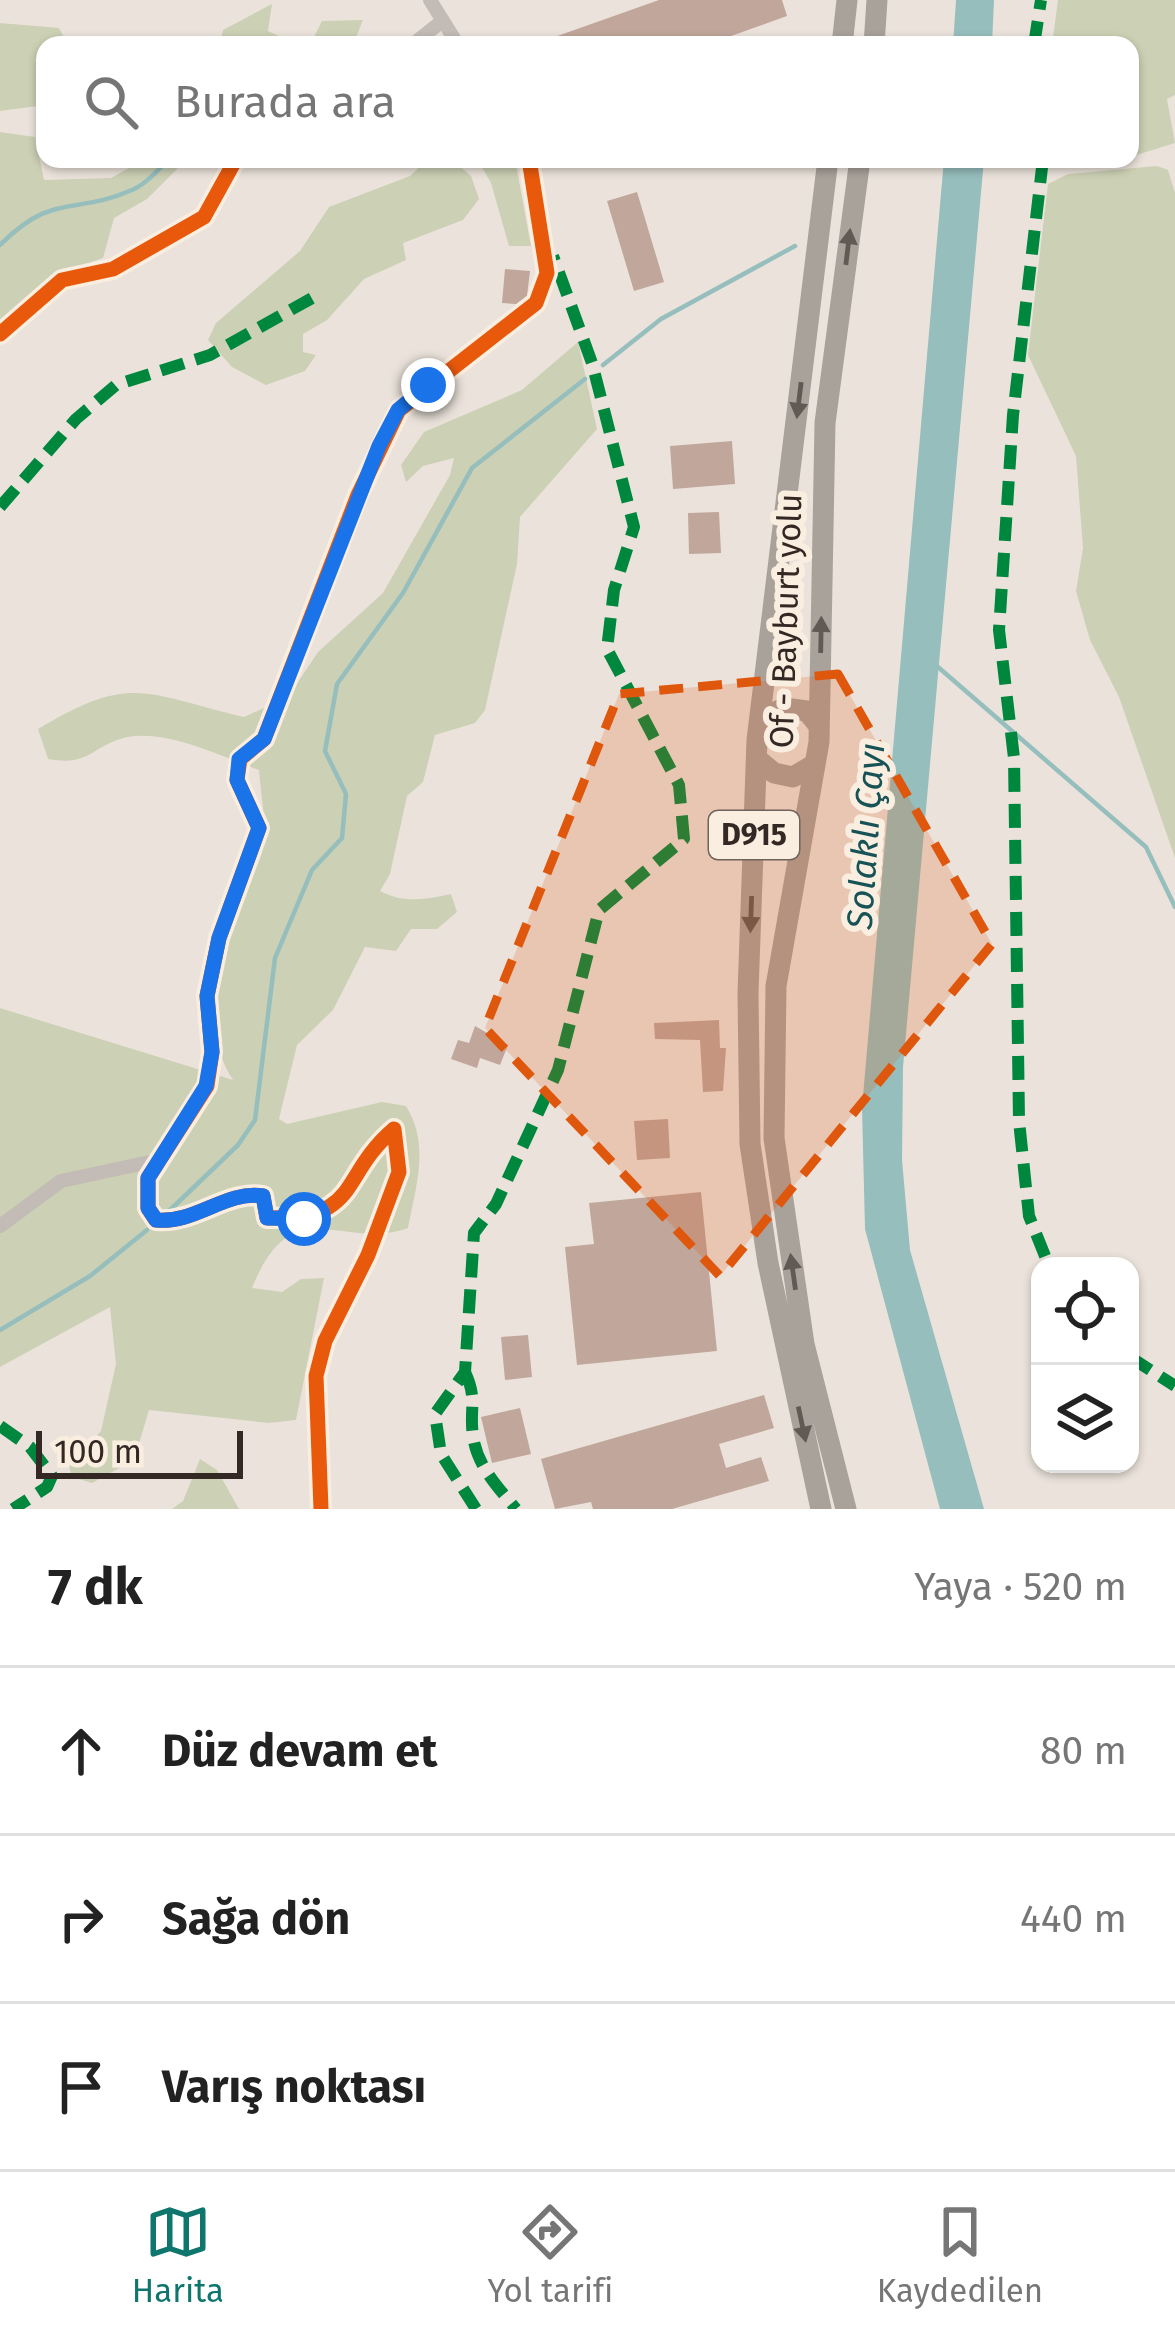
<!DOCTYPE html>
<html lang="tr">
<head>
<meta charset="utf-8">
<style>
  :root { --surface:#fff; --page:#f2f2f2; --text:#222; --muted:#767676; --line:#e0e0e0; --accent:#0f766e }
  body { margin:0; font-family:"Fira Sans",sans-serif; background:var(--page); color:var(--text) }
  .controls { position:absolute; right:36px; bottom:36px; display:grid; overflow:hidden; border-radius:24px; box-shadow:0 3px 9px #0004 }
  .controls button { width:108px; height:108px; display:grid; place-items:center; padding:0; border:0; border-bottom:3px solid var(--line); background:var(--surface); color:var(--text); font:60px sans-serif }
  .scale { position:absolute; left:36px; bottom:30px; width:207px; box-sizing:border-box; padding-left:12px; border:6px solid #332824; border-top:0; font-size:33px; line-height:42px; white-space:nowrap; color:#332824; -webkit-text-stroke:9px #faeee0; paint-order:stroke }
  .stop { position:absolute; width:36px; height:36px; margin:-27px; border:9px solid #1a73e8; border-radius:50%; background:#fff }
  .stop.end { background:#1a73e8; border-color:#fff; box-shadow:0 3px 12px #0008 }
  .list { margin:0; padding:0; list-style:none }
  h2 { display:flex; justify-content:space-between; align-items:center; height:156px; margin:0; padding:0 48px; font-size:51px }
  h2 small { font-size:39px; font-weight:400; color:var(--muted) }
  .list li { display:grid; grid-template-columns:78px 1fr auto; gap:36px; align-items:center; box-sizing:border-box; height:168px; padding:0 48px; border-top:3px solid var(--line) }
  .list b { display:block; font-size:45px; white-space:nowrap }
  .list em { font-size:39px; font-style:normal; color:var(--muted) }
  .icon { flex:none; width:66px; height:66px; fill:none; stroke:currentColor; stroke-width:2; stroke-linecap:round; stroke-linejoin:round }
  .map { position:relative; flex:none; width:1175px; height:1509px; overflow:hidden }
  .search { position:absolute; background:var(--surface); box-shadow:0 3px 9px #0004; left:36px; right:36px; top:36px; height:132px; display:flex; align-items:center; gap:30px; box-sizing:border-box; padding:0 42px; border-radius:24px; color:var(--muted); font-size:45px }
  .sheet { height:660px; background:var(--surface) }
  nav { display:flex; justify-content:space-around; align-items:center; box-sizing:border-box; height:168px; border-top:3px solid var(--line); background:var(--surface); font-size:33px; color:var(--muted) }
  nav a { display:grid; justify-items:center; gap:6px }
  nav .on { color:var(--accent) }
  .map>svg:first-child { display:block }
  .green { fill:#ccd0b4 }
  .water { fill:#96bebd }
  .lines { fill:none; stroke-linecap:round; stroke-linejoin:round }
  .stream { stroke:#96bebd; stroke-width:4.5 }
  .building { fill:#c0a69b }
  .minor { stroke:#c3bbb5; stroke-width:14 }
  .highway { stroke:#a9a29b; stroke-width:21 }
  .quiet { stroke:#00873e; stroke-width:12; stroke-dasharray:24 12; stroke-linecap:butt }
  .cycleway-casing { stroke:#faeee0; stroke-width:22 }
  .cycleway { stroke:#e8590c; stroke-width:15 }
  .oneway { fill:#625954 }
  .route { stroke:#1a73e8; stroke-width:15 }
  .marked { fill:#df570d; fill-opacity:0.2; stroke:#df570d; stroke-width:9; stroke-dasharray:24 15; stroke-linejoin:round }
  .labels { text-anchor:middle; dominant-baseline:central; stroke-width:12; stroke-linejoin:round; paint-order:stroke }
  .shield { fill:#faeee0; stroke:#6f635c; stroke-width:3 }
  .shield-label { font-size:30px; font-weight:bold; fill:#332824 }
  .street-label { font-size:33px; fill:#332824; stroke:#faeee0 }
  .water-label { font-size:36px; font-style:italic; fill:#175356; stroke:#faeee0 }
</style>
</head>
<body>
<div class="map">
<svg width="1175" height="1509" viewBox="0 0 1175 1509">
  <rect width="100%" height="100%" fill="#ebe3db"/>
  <!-- green -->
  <path class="green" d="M1058 0H1175V95L1167 99 1175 143 1130 157V45H1052Z
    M272 4 268 31 283 38 313 39 322 21 363 20 353 45H220L223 30Z
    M0 23 59 28 68 45H45V105L0 111Z
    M0 132 35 137 44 180 111 178 145 159H187L147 199 114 218 103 258 57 274 0 327Z
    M428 159H466L455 162 471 176 479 199 463 220 403 243 406 260 364 279 327 320 303 334V352L316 355 305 371 266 385 232 367 208 340 216 323 300 251 329 207 410 176Z
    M477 159H515L531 246H509L491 183Z
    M1157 166 1168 170 1175 193V858L1119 697 1090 640 1076 591 1083 548 1076 456 1028 355 1048 184 1068 174Z
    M578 342 597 429 520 517 517 564 485 710 475 723 435 735 423 782 407 796 390 874 380 891C402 903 426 900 451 894L457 912 437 929H411L396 951 365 947 333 1010 297 1045 279 1119 287 1124 382 1102 406 1106C430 1144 416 1186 408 1228 341 1252 293 1187 252 1288L282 1292 301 1279 324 1278 296 1420 269 1423 149 1410 134 1460 92 1483 72 1477 69 1467 101 1431 116 1364 110 1307 0 1367V1008L233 1080C202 1035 214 954 234 905 241 888 256 873 261 855 268 828 261 798 259 770 222 757 169 730 128 737 93 744 91 767 48 759L38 729C132 672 146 694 244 717L288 697 318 652 383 593 450 475 454 458 423 466 406 482 401 465 424 432 522 390Z
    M200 1459 217 1470 239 1509H172L183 1501Z"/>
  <!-- water -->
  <path class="water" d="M956 0H994L992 45H953Z
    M944 159H984L903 1067 902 1160 910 1250 984 1509H940L865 1229 862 1108Z"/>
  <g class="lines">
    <!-- stream -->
    <path class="stream" d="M0 245C54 191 73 216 132 190 146 184 158 170 169 159
      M603 365 661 319 795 246
      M938 667 1146 847 1175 907
      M169 1211 238 1145 255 1120 275 958 312 870 342 838 346 794 325 751 337 684 403 593 472 468 585 379
      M0 1330 90 1276 147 1230"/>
  </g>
  <!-- building -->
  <path class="building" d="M659 0H782L787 16 706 45H532Z
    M637 192 664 282 634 291 607 201Z
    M505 269 530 271 527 296 516 304 502 303Z
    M732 441 735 484 673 489 670 446Z
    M719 512 721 553 689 554 688 513Z
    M719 1020 720 1048H726L723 1091 703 1092 700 1040 655 1039 654 1023Z
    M475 1026 508 1045 500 1065 480 1058 477 1068 451 1059 458 1040 469 1043Z
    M668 1119 670 1158 637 1160 634 1121Z
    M701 1192 717 1351 577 1365 565 1247 594 1244 589 1203Z
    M528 1335 532 1377 505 1380 501 1337Z
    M764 1395 774 1428 719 1444 726 1468 761 1457 769 1481 672 1509H593L591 1502 555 1509 541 1459Z
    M520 1408 531 1454 492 1463 481 1417Z"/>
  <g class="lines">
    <!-- minor -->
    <path class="minor" d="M430 0 458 45
      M412 45 441 22
      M0 334 62 280 113 269 204 217 236 159
      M0 1226 61 1181 159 1160
      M321 1509 316 1376 325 1341 368 1255 399 1172 394 1129C337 1178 363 1219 267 1218L263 1196C226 1190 195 1224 156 1220L148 1208V1178L207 1086 212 1052 207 996 219 938 259 828 237 780 240 759 264 739 358 495 399 410 536 303 547 273 529 159"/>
    <!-- highway -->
    <path class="highway" d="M842 45 847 0
      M874 45 877 0
      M760 720 784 708 807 711 819 726
      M757 759 774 773 793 777 815 764
      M821 1509 768 1263 750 1144 748 993 757 740 828 159
      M846 1509 804 1344 774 1138 776 986 819 742 825 423 860 159"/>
    <!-- quiet -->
    <path class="quiet" d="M1034 45 1041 0
      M1043 159 1013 415 999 630 1014 758 1019 1121 1029 1216 1049 1266
      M0 507 76 419 116 385 210 355 321 293
      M1130 1357 1175 1386
      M465 1372C478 1400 469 1408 473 1436 477 1466 498 1487 516 1509
      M0 1426 30 1447 52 1476 47 1487 13 1509
      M476 1509 441 1454 435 1414 465 1372 474 1233 496 1204 558 1070 599 910 684 839 679 785 607 649 614 590 634 527 592 363 553 256"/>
    <!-- cycleway casing -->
    <g class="cycleway-casing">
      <path id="cycleway" d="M0 334 62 280 113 269 204 217 236 159
        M321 1509 316 1376 325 1341 368 1255 399 1172 394 1129C337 1178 363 1219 267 1218L263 1196C226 1190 195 1224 156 1220L148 1208V1178L207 1086 212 1052 207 996 219 938 259 828 237 780 240 759 264 739 358 495 399 410 536 303 547 273 529 159"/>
    </g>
    <!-- cycleway -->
    <use href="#cycleway" class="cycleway"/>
  </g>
  <!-- one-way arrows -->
  <defs><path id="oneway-solid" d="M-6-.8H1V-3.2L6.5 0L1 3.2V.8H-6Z" transform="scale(3)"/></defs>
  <g class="oneway">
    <use href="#oneway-solid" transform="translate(848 247) rotate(-83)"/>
    <use href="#oneway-solid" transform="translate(799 400) rotate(97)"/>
    <use href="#oneway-solid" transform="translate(821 635) rotate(-89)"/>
    <use href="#oneway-solid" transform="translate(751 914) rotate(92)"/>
    <use href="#oneway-solid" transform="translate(793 1272) rotate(-98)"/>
    <use href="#oneway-solid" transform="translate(802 1424) rotate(78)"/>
  </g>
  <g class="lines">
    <!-- route -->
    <path class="route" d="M304 1219 267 1218 263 1196C226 1190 195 1224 156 1220L148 1208V1178L206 1086 212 1052 207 996 219 938 259 828 237 780 239 759 264 739 379 446 398 410 428 385"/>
  </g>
  <!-- marked area -->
  <path class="marked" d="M838 674 992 944 720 1276 485 1028 619 694Z"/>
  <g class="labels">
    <!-- shield labels -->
    <rect class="shield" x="709" y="811" width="90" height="48" rx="9"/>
    <g class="shield-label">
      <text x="754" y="835">D915</text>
    </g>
    <!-- street labels -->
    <g class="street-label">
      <text transform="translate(786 621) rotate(-88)">Of - Bayburt yolu</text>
    </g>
    <!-- water labels -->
    <g class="water-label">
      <text transform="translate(866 836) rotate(-86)">Solaklı Çayı</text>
    </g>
  </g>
</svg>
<div class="controls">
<button><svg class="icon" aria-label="locate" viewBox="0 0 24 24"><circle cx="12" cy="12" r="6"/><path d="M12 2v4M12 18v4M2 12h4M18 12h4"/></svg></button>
<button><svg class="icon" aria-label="layers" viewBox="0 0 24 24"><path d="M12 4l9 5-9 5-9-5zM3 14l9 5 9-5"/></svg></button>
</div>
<div class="scale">100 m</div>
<div class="stop" style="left:304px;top:1219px"></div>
<div class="stop end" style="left:428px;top:385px"></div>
<div class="search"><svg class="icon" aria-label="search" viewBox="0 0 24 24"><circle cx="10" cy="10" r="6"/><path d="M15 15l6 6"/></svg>Burada ara</div>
</div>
<section class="sheet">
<h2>7 dk<small>Yaya · 520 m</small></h2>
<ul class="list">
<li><svg class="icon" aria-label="ahead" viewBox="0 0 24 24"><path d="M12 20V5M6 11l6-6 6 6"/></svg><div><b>Düz devam et</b></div><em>80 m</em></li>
<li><svg class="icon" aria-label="right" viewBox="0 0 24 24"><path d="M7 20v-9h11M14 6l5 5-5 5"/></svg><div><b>Sağa dön</b></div><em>440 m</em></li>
<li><svg class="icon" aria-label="arrive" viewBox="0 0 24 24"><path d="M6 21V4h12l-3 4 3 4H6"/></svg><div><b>Varış noktası</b></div></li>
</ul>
</section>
<nav>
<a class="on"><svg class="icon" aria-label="map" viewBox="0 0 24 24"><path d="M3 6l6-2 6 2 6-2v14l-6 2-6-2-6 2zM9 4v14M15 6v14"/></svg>Harita</a>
<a><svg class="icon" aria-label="directions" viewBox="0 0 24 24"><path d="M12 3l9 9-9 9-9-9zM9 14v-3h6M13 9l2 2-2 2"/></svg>Yol tarifi</a>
<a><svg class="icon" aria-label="saved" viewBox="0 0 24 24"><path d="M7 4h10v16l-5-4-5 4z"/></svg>Kaydedilen</a>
</nav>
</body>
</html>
